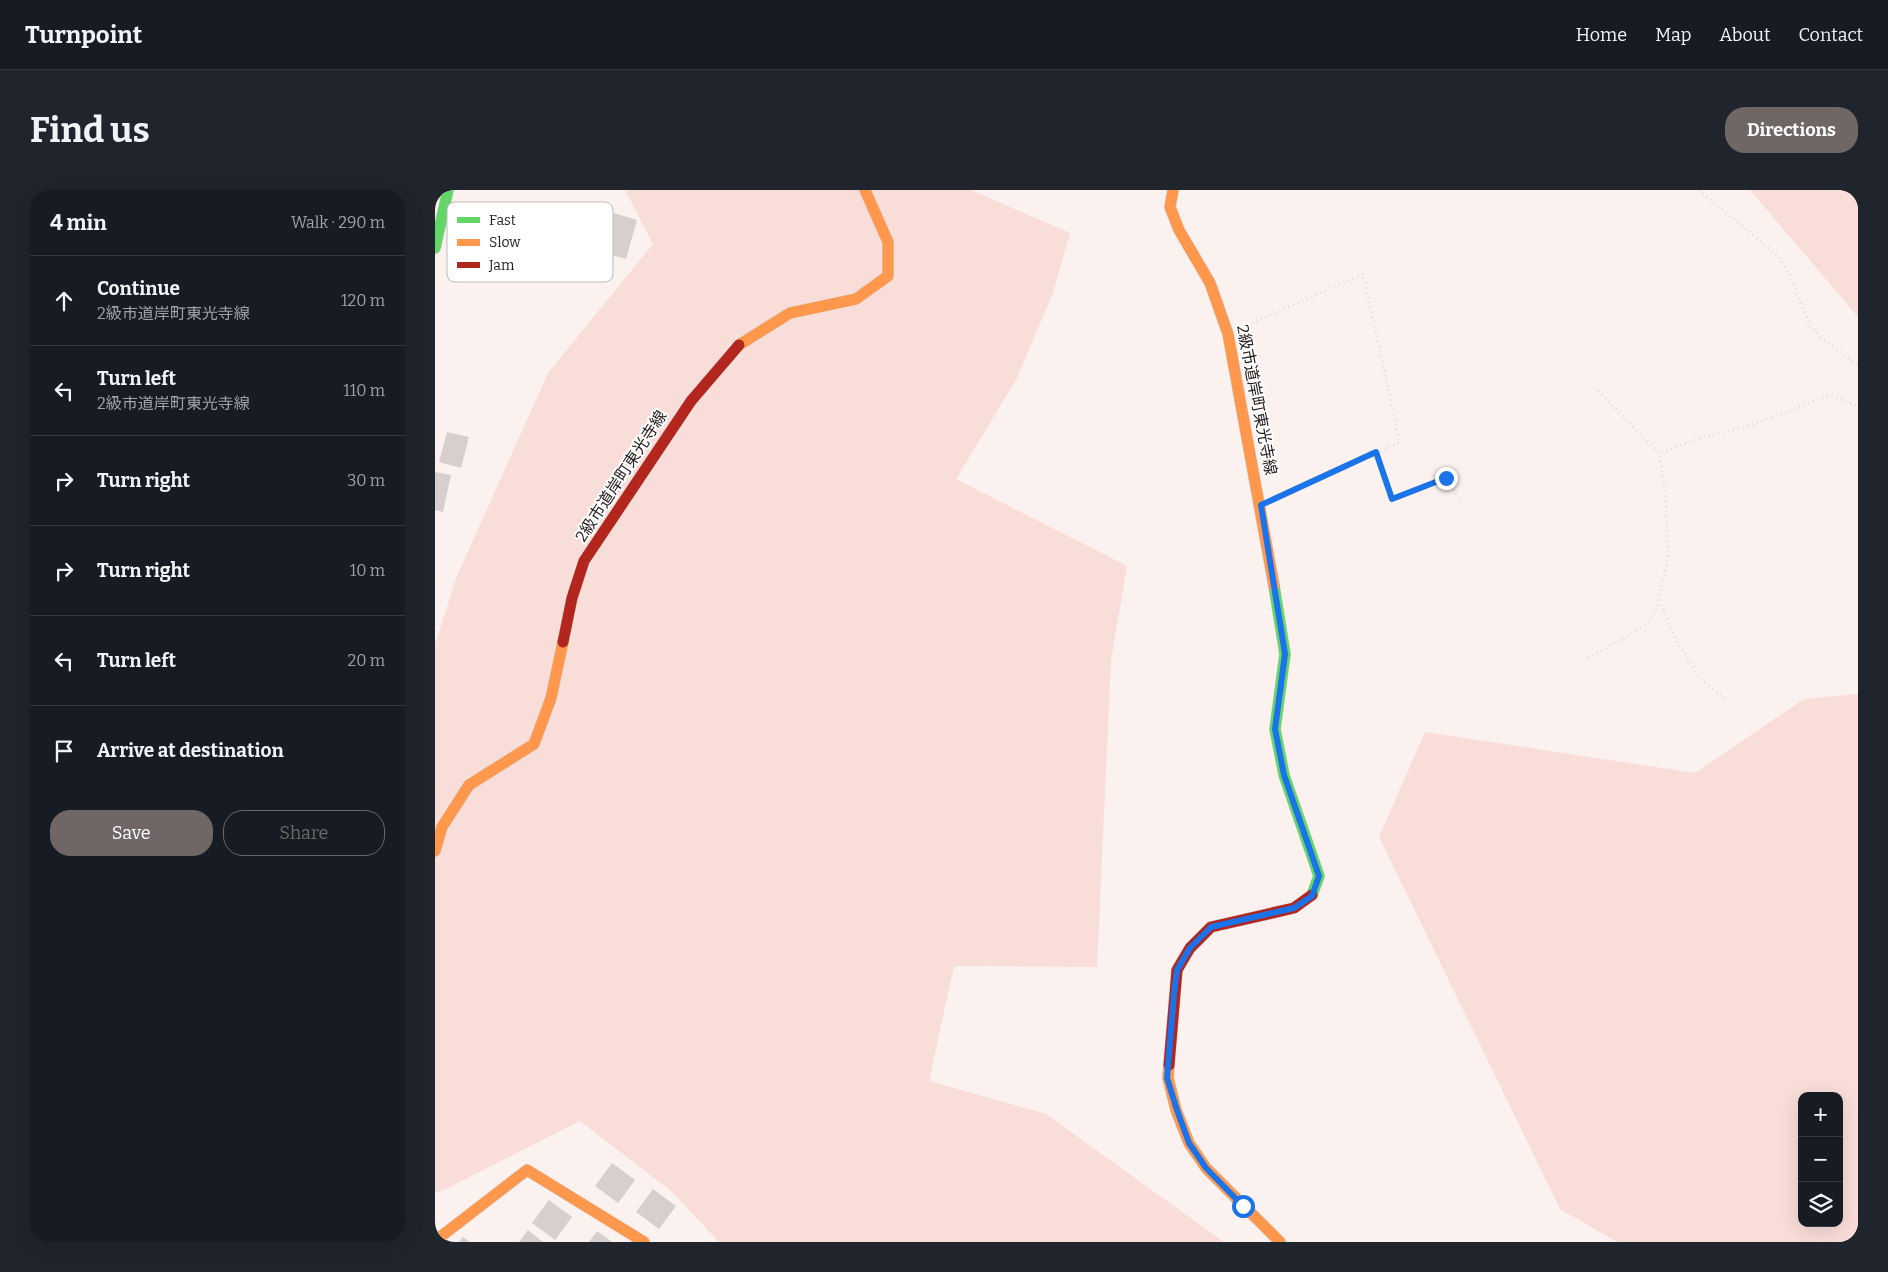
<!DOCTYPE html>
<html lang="en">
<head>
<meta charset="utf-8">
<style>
  :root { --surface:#171b24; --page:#20242c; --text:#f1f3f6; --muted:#9ea1a6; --line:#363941; --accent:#6e6766 }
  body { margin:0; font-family:Bitter,"Noto Sans JP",serif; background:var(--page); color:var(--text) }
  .controls { position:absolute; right:15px; bottom:15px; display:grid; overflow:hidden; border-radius:10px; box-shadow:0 5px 20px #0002 }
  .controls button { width:45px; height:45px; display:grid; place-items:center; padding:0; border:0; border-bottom:1px solid var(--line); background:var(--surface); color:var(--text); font:25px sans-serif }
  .stop { position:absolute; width:15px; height:15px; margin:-11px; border:4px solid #1a73e8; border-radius:50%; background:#fff }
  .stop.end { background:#1a73e8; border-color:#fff; box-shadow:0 1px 5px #0008 }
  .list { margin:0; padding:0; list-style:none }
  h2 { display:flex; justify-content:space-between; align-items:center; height:65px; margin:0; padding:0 20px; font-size:21px }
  h2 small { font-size:16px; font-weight:400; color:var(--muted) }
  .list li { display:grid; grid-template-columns:32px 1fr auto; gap:15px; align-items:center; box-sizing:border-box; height:90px; padding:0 20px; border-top:1px solid var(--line) }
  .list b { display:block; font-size:19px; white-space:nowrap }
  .list p { margin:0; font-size:16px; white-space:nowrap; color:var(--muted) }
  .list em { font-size:16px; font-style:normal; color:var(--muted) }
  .actions { display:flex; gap:10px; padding:15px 20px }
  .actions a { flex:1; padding:11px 0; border:1px solid var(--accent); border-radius:20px; text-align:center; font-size:18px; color:var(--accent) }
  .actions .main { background:var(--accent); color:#fff }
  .icon { flex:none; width:28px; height:28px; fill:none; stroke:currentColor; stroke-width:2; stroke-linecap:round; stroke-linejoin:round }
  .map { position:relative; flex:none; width:1423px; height:1052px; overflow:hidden; border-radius:20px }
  header { display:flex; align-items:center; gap:30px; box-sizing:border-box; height:70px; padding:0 25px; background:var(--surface); border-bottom:1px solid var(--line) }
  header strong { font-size:24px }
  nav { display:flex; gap:28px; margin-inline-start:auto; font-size:18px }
  .intro { display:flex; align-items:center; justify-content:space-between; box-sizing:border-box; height:120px; padding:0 30px }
  h1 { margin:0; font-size:35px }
  .button { padding:12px 22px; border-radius:20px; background:var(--accent); color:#fff; font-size:18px; font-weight:700 }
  main { display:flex; gap:30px; padding:0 30px }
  aside { flex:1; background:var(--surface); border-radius:20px; box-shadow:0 5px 20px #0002 }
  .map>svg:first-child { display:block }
  .green { fill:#f9ddd8; fill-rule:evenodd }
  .building { fill:#d6cfce }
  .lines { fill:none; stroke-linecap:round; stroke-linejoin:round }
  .fast-casing { stroke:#d6d0cf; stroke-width:12 }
  .slow-casing { stroke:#d6d0cf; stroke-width:12 }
  .jam-casing { stroke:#d6d0cf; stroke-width:12 }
  .path { stroke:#dedcdc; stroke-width:3; stroke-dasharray:1 4; stroke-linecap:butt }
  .fast { stroke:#63d668; stroke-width:11 }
  .slow { stroke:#ff974d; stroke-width:11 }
  .jam { stroke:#b3261e; stroke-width:11 }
  .route { stroke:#1a73e8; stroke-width:6 }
  .labels { text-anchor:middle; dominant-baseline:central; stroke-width:4; stroke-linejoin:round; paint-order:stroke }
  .street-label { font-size:16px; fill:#221c1b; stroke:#fff }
  .key { fill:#fff; stroke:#bdbbbb; stroke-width:1 }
  .key-label { font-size:14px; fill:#221c1b }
</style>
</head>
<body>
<header>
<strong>Turnpoint</strong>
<nav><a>Home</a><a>Map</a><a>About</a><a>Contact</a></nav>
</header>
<div class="intro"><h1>Find us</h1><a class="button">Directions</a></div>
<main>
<aside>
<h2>4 min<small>Walk · 290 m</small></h2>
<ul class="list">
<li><svg class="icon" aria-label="ahead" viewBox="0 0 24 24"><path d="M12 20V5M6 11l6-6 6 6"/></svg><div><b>Continue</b><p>2級市道岸町東光寺線</p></div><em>120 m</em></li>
<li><svg class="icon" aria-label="left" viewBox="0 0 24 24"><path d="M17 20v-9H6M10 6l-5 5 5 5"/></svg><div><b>Turn left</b><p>2級市道岸町東光寺線</p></div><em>110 m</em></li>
<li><svg class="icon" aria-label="right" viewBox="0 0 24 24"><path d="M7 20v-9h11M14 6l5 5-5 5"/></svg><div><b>Turn right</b></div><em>30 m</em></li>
<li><svg class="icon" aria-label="right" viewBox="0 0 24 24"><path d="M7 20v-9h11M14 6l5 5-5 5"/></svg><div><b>Turn right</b></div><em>10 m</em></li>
<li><svg class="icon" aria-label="left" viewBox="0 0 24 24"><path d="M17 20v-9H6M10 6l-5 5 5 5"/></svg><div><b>Turn left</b></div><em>20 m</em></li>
<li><svg class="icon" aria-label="arrive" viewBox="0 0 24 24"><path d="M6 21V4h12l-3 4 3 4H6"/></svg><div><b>Arrive at destination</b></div></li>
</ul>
<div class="actions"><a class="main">Save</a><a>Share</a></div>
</aside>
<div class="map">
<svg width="1423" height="1052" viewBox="0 0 1423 1052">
  <rect width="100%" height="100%" fill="#fbf2f0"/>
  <!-- green -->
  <path class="green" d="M190 0H536L635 43 618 103 582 188 521 289 692 376 676 471 662 777 519 776 494 891 611 924 789 1052H284L236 1001 145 931 3 1003 0 1002V454L22 386 113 183 218 54Z
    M1315 0H1423V127Z
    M1423 504V1052H1182L1125 1019 944 647 990 542 1260 583 1369 509ZM1367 906H1404V1033H1367Z"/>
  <!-- building -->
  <path class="building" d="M172 21 202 30 191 69 162 61Z
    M12 242 34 247 26 278 4 272Z
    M0 282 16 285 8 322 0 320Z
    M177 973 200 990 183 1013 160 996Z
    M218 999 241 1016 224 1039 201 1022Z
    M114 1010 137 1027 120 1050 97 1033Z
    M93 1040 108 1052H84Z
    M162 1041 177 1052H154Z
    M28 1047 35 1052H24Z"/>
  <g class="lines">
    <!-- fast casing -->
    <g class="fast-casing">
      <path id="fast" d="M0 58 13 0
        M839 396 850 464 840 539 849 585 884 686 877 705"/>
    </g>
    <!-- slow casing -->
    <g class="slow-casing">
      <path id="slow" d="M738 0 735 17 744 40 775 93 793 144 839 396
        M304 155 355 123 421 109 453 86V52L430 0
        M0 661 7 637 34 595 99 554 116 508 128 452
        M734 875 733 888 741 920 754 953 771 978 845 1052
        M0 1051 92 980 209 1052"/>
    </g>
    <!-- jam casing -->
    <g class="jam-casing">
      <path id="jam" d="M128 452 137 408 149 371 256 211 304 155
        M734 875 742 780 755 758 776 737 859 718 877 705"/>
    </g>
    <!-- path -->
    <path class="path" d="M1264 0 1343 66 1356 87 1375 136 1387 148 1423 175
      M817 133 928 84 965 252 848 304
      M1163 201 1225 264
      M941 263 957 309 1011 288 1025 310
      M1224 410 1242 452 1265 489 1290 509
      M1153 468 1212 435 1221 421 1233 369 1231 313 1225 264 1262 249 1320 234 1395 205 1423 216"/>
    <!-- fast -->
    <use href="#fast" class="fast"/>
    <!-- slow -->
    <use href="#slow" class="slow"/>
    <!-- jam -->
    <use href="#jam" class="jam"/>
  </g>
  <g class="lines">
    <!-- route -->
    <path class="route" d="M808 1016 771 978 754 953 742 920 732 888 739 804 742 780 755 758 776 737 859 718 877 706 884 686 849 585 840 539 850 464 826 315 941 262 957 309 1011 288"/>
  </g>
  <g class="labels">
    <!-- street labels -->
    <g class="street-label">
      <text transform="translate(822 210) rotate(79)">2級市道岸町東光寺線</text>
      <text transform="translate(186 286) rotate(-57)">2級市道岸町東光寺線</text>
    </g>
  </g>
  <!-- legend -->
  <rect x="12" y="12" width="166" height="80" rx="8" class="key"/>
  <rect x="22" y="27" width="23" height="6" fill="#63d668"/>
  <rect x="22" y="49" width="23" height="7" fill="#ff974d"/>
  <rect x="22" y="72" width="23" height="6" fill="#b3261e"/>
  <g class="key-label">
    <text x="54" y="35">Fast</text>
    <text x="54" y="57">Slow</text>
    <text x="54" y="80">Jam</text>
  </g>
</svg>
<div class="controls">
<button>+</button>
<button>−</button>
<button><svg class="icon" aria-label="layers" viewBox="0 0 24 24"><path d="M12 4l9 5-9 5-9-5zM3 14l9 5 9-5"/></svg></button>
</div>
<div class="stop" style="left:808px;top:1016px"></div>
<div class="stop end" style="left:1011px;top:288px"></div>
</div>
</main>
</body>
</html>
